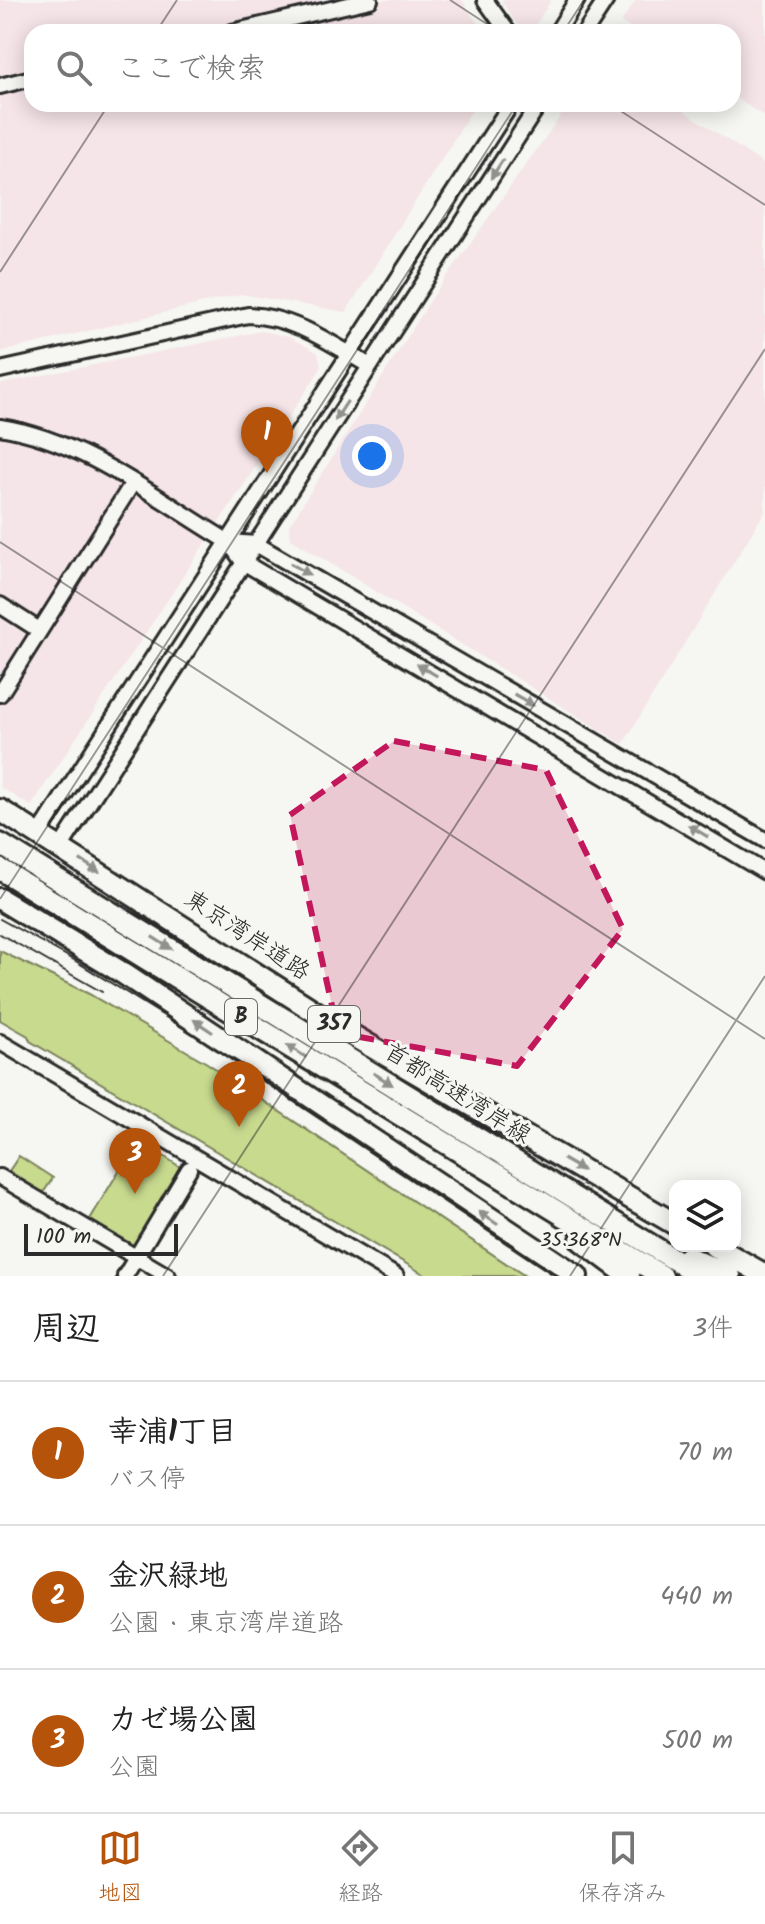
<!DOCTYPE html>
<html lang="ja">
<head>
<meta charset="utf-8">
<style>
  :root { --surface:#fff; --page:#f2f2f2; --text:#222; --muted:#767676; --line:#e0e0e0; --accent:#b45309 }
  body { margin:0; font-family:Kalam,"Klee One",sans-serif; background:var(--page); color:var(--text) }
  .controls { position:absolute; right:24px; bottom:24px; display:grid; overflow:hidden; border-radius:16px; box-shadow:0 4px 20px #0003 }
  .controls button { width:72px; height:72px; display:grid; place-items:center; padding:0; border:0; border-bottom:2px solid var(--line); background:var(--surface); color:var(--text); font:40px sans-serif }
  .scale { position:absolute; left:24px; bottom:20px; width:154px; box-sizing:border-box; padding-left:8px; border:4px solid #2b2b2b; border-top:0; font-size:22px; line-height:28px; white-space:nowrap; color:#2b2b2b; -webkit-text-stroke:6px #f6f6f2; paint-order:stroke }
  .you { position:absolute; left:372px; top:456px; width:28px; height:28px; margin:-20px; border:6px solid #fff; border-radius:50%; background:#1a73e8; box-shadow:0 0 0 12px #1a73e833 }
  .badge { display:grid; place-items:center; width:52px; height:52px; border-radius:50%; background:var(--accent); color:#fff; font-size:26px; font-weight:700 }
  .pin { position:absolute; translate:-50% -66px; filter:drop-shadow(0 2px 4px #0008) }
  .pin::after { content:''; position:absolute; top:42px; width:28px; height:24px; background:inherit; clip-path:polygon(0 0,100% 0,50% 100%) }
  .list { margin:0; padding:0; list-style:none }
  h2 { display:flex; justify-content:space-between; align-items:center; height:104px; margin:0; padding:0 32px; font-size:34px }
  h2 small { font-size:26px; font-weight:400; color:var(--muted) }
  .list li { display:grid; grid-template-columns:52px 1fr auto; gap:24px; align-items:center; box-sizing:border-box; height:144px; padding:0 32px; border-top:2px solid var(--line) }
  .list b { display:block; font-size:30px; white-space:nowrap }
  .list p { margin:0; font-size:26px; white-space:nowrap; color:var(--muted) }
  .list em { font-size:26px; font-style:normal; color:var(--muted) }
  .icon { flex:none; width:44px; height:44px; fill:none; stroke:currentColor; stroke-width:2; stroke-linecap:round; stroke-linejoin:round }
  .map { position:relative; flex:none; width:765px; height:1276px; overflow:hidden }
  .search { position:absolute; background:var(--surface); box-shadow:0 4px 20px #0003; left:24px; right:24px; top:24px; height:88px; display:flex; align-items:center; gap:20px; box-sizing:border-box; padding:0 28px; border-radius:24px; color:var(--muted); font-size:30px }
  .sheet { height:536px; background:var(--surface) }
  nav { display:flex; justify-content:space-around; align-items:center; box-sizing:border-box; height:112px; border-top:2px solid var(--line); background:var(--surface); font-size:22px; color:var(--muted) }
  nav a { display:grid; justify-items:center; gap:4px }
  nav .on { color:var(--accent) }
  .map>svg:first-child { display:block }
  .built { fill:#f5e4e8 }
  .green { fill:#c8da8e; stroke:#7a825c; stroke-width:2 }
  .lines { fill:none; stroke-linecap:round; stroke-linejoin:round }
  .minor-casing { stroke:#2b2b2b; stroke-width:20 }
  .highway-casing { stroke:#2b2b2b; stroke-width:26 }
  .minor { stroke:#f6f6f2; stroke-width:14 }
  .highway { stroke:#f6f6f2; stroke-width:20 }
  .tram { stroke:#2b2b2b; stroke-width:2 }
  .oneway { fill:#90908e }
  .marked { fill:#c2185b; fill-opacity:0.2; stroke:#c2185b; stroke-width:6; stroke-dasharray:16 10; stroke-linejoin:round }
  .ticks { fill:none; stroke:#2b2b2b; stroke-width:2; stroke-opacity:0.45 }
  .labels { text-anchor:middle; dominant-baseline:central; stroke-width:6; stroke-linejoin:round; paint-order:stroke }
  .shield { fill:#f6f6f2; stroke:#686867; stroke-width:2 }
  .shield-label { font-size:22px; font-weight:bold; fill:#2b2b2b }
  .street-label { font-size:24px; fill:#2b2b2b; stroke:#f6f6f2 }
  .ticks-label { font-size:20px; text-anchor:middle; fill:#2b2b2b; stroke:#f6f6f2; stroke-width:6; stroke-linejoin:round; paint-order:stroke }
</style>
</head>
<body>
<div class="map">
<svg width="765" height="1276" viewBox="0 0 765 1276">
  <rect width="100%" height="100%" fill="#f6f6f2"/>
  <filter id="ink" filterUnits="userSpaceOnUse"><feTurbulence type="fractalNoise" baseFrequency=".0125" numOctaves="2"/><feDisplacementMap in="SourceGraphic" scale="16" xChannelSelector="R" yChannelSelector="G"/><feConvolveMatrix kernelMatrix="1 2 1 2 8 2 1 2 1" color-interpolation-filters="sRGB"/></filter>
  <g filter="url(#ink)">
    <!-- built -->
    <path class="built" d="M0 0H462L483 32H32V104H476L346 312 241 294 0 352Z
      M501 0H551L531 32H522Z
      M636 0H765V117L733 96V32H636L621 22Z
      M569 104H673L765 165V511L623 744 291 539 289 526 434 295Z
      M262 331 289 337 318 353 321 368 31 806 0 787V384Z"/>
    <!-- green -->
    <path class="green" d="M0 951 89 994 207 1063 525 1276H427L30 1041 28 1036 0 1020Z
      M138 1139 180 1167 134 1248 89 1221Z
      M19 1156 53 1178 43 1193 9 1171Z"/>
    <g class="lines">
      <!-- minor casing -->
      <g class="minor-casing">
        <path id="minor" d="M485 0 508 32
          M232 32 370 0
          M557 32 577 0
          M585 32 606 0
          M0 86 32 78
          M0 370 248 315C295 317 330 343 370 366
          M0 427C84 440 157 499 229 542L243 562 765 872
          M229 542 256 544 765 840
          M0 605 39 630
          M0 694 132 484
          M39 834 511 104
          M60 848 539 104
          M0 1042 396 1276
          M0 1177 168 1276
          M125 1276 189 1169"/>
      </g>
      <!-- highway casing -->
      <g class="highway-casing">
        <path id="highway" d="M0 810 350 1034 675 1224
          M0 844 701 1276
          M0 869 662 1276
          M0 899 121 972 577 1276
          M581 1240 629 1276
          M714 1246 765 1275
          M688 1257 730 1276"/>
      </g>
      <!-- minor -->
      <use href="#minor" class="minor"/>
      <!-- highway -->
      <use href="#highway" class="highway"/>
      <!-- tram -->
      <path class="tram" d="M0 919 74 960 254 1072 559 1276
        M0 934 102 992"/>
    </g>
    <!-- one-way arrows -->
    <defs><path id="oneway-solid" d="M-6-.8H1V-3.2L6.5 0L1 3.2V.8H-6Z" transform="scale(2)"/></defs>
    <g class="oneway">
      <use href="#oneway-solid" transform="translate(497 169) rotate(123)"/>
      <use href="#oneway-solid" transform="translate(341 411) rotate(123)"/>
      <use href="#oneway-solid" transform="translate(300 569) rotate(30)"/>
      <use href="#oneway-solid" transform="translate(427 670) rotate(-149)"/>
      <use href="#oneway-solid" transform="translate(524 700) rotate(30)"/>
      <use href="#oneway-solid" transform="translate(698 831) rotate(-149)"/>
      <use href="#oneway-solid" transform="translate(90 866) rotate(32)"/>
      <use href="#oneway-solid" transform="translate(162 943) rotate(32)"/>
      <use href="#oneway-solid" transform="translate(203 1026) rotate(-146)"/>
      <use href="#oneway-solid" transform="translate(296 1051) rotate(-148)"/>
      <use href="#oneway-solid" transform="translate(383 1079) rotate(32)"/>
      <use href="#oneway-solid" transform="translate(573 1165) rotate(30)"/>
      <use href="#oneway-solid" transform="translate(488 1218) rotate(-146)"/>
    </g>
  </g>
  <!-- marked area -->
  <path class="marked" d="M394 741 546 770 623 929 517 1066 338 1033 290 815Z"/>
  <!-- ticks -->
  <path class="ticks" d="M450 0 499 32M156 32 177 0M563 32 584 0M610 104 765 205M0 272 109 104M0 542 765 1039M0 899 517 104M163 1276 765 349M570 1276 765 976"/>
  <g class="labels">
    <!-- shield labels -->
    <g class="shield">
      <rect x="225" y="999" width="32" height="36" rx="6"/>
      <rect x="308" y="1006" width="52" height="36" rx="6"/>
    </g>
    <g class="shield-label">
      <text x="241" y="1017">B</text>
      <text x="334" y="1024">357</text>
    </g>
    <!-- street labels -->
    <g class="street-label">
      <text transform="translate(247 936) rotate(33)">東京湾岸道路</text>
      <text transform="translate(457 1094) rotate(32)">首都高速湾岸線</text>
    </g>
  </g>
  <g class="ticks-label">
    <text x="581" y="1246">35.368°N</text>
  </g>
</svg>
<div class="controls">
<button><svg class="icon" aria-label="layers" viewBox="0 0 24 24"><path d="M12 4l9 5-9 5-9-5zM3 14l9 5 9-5"/></svg></button>
</div>
<div class="scale">100 m</div>
<div class="you"></div>
<div class="pin badge" style="left:267px;top:473px">1</div>
<div class="pin badge" style="left:239px;top:1127px">2</div>
<div class="pin badge" style="left:135px;top:1194px">3</div>
<div class="search"><svg class="icon" aria-label="search" viewBox="0 0 24 24"><circle cx="10" cy="10" r="6"/><path d="M15 15l6 6"/></svg>ここで検索</div>
</div>
<section class="sheet">
<h2>周辺<small>3件</small></h2>
<ul class="list">
<li><span class="badge">1</span><div><b>幸浦1丁目</b><p>バス停</p></div><em>70 m</em></li>
<li><span class="badge">2</span><div><b>金沢緑地</b><p>公園 · 東京湾岸道路</p></div><em>440 m</em></li>
<li><span class="badge">3</span><div><b>カゼ場公園</b><p>公園</p></div><em>500 m</em></li>
</ul>
</section>
<nav>
<a class="on"><svg class="icon" aria-label="map" viewBox="0 0 24 24"><path d="M3 6l6-2 6 2 6-2v14l-6 2-6-2-6 2zM9 4v14M15 6v14"/></svg>地図</a>
<a><svg class="icon" aria-label="directions" viewBox="0 0 24 24"><path d="M12 3l9 9-9 9-9-9zM9 14v-3h6M13 9l2 2-2 2"/></svg>経路</a>
<a><svg class="icon" aria-label="saved" viewBox="0 0 24 24"><path d="M7 4h10v16l-5-4-5 4z"/></svg>保存済み</a>
</nav>
</body>
</html>
